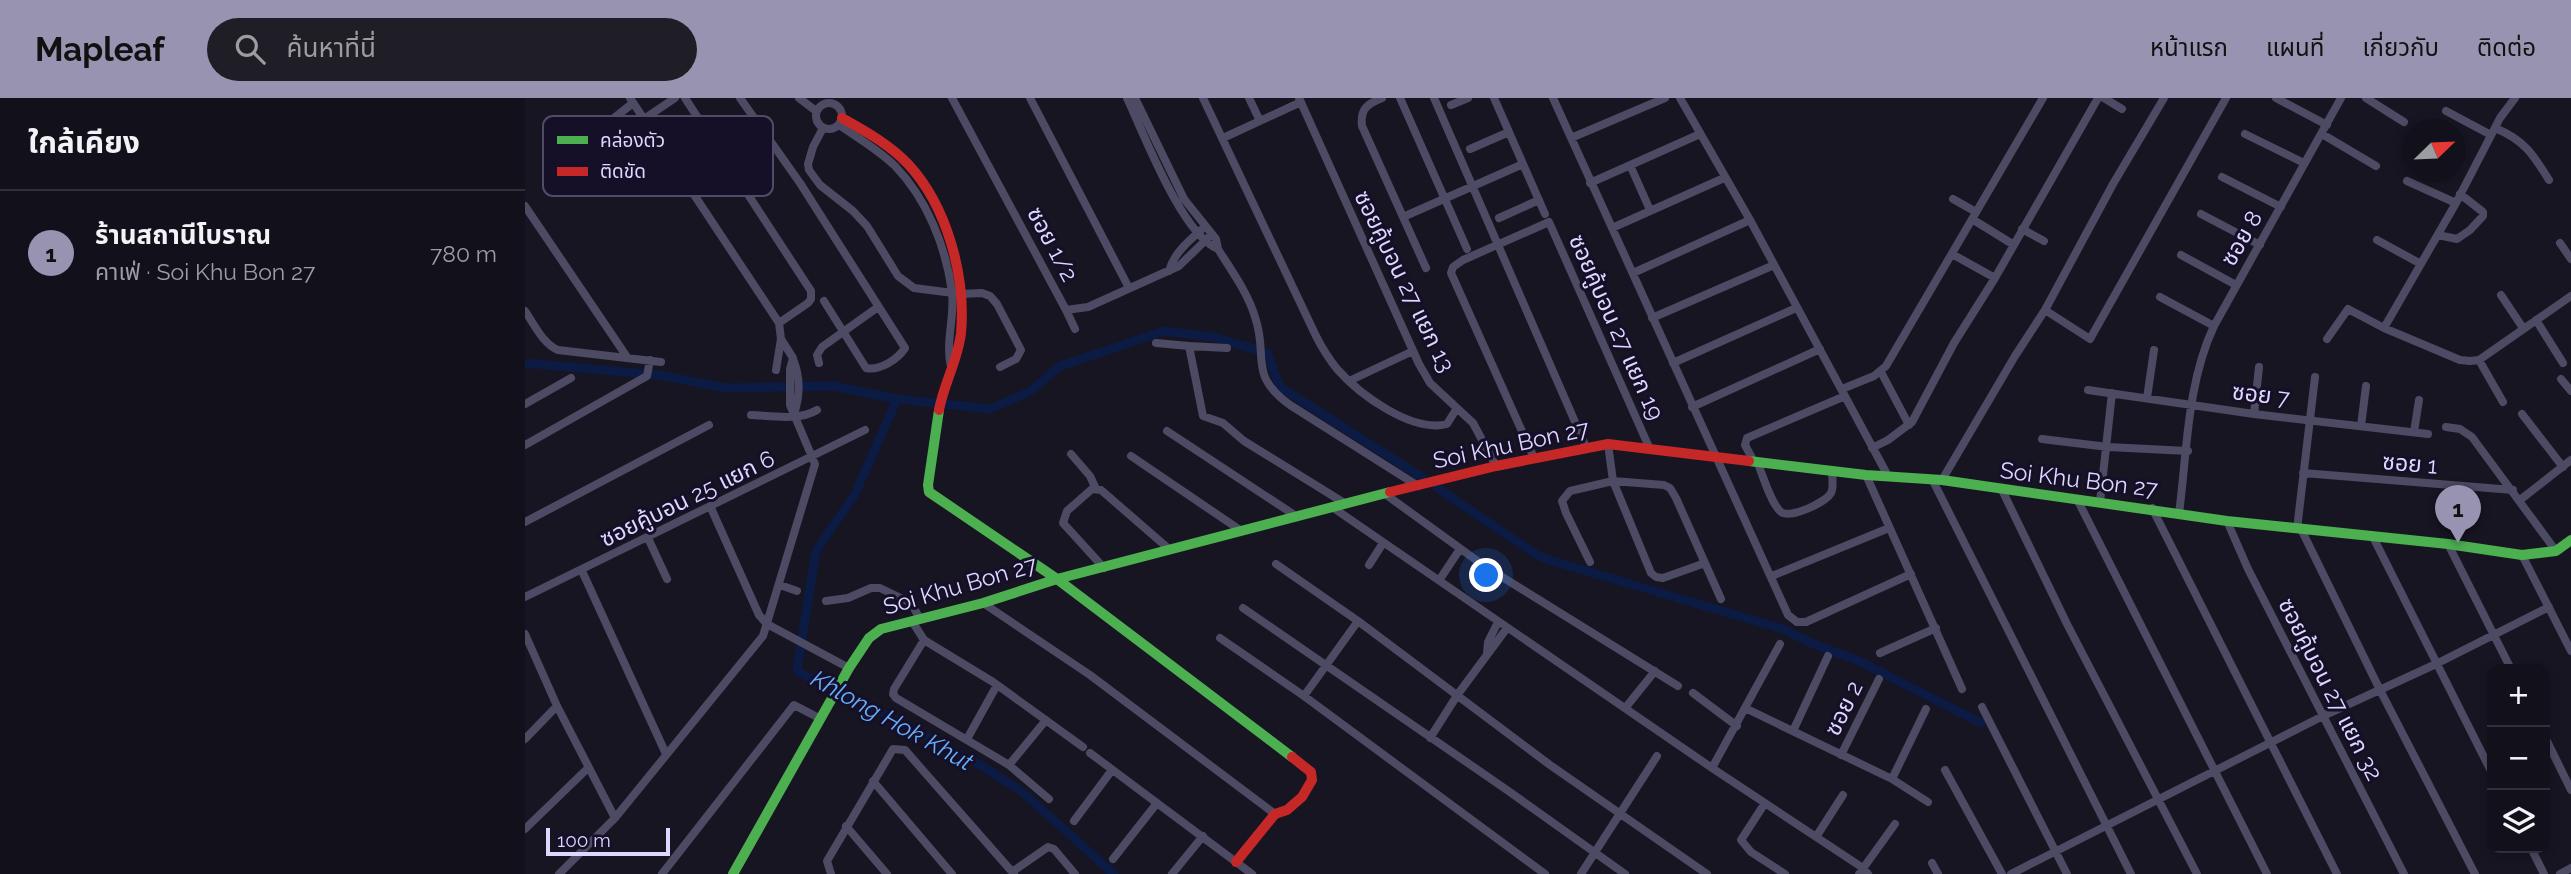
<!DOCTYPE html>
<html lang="th">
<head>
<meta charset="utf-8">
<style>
  :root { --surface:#12101a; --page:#1f1e27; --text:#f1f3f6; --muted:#9c9da2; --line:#313039; --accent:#9993b2 }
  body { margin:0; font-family:Raleway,"Noto Sans Thai",sans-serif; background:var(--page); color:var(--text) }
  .controls { position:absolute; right:21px; bottom:21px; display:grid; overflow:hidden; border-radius:14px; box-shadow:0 4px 10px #0003 }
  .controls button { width:63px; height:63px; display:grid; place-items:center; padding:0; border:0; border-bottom:2px solid var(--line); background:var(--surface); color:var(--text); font:35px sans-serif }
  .compass { position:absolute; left:1878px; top:21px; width:63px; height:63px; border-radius:50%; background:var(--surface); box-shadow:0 4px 10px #0003; rotate:67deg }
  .scale { position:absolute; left:21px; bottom:18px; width:124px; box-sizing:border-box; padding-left:7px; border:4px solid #ded7ff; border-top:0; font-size:19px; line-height:24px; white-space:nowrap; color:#ded7ff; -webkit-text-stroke:5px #150f28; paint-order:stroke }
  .you { position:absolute; left:962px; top:478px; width:24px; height:24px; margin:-18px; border:5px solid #fff; border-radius:50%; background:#1a73e8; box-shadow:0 0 0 10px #1a73e833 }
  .badge { display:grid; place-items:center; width:46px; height:46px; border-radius:50%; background:var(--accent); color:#111; font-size:23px; font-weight:700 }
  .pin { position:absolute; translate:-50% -58px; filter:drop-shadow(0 2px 4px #0008) }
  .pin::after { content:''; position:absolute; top:37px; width:24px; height:21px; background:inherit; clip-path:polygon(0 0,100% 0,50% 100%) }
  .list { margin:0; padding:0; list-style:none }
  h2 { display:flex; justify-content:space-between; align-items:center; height:91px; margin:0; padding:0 28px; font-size:30px }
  h2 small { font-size:23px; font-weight:400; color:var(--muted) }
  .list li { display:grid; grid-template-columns:46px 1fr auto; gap:21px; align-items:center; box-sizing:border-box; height:126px; padding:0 28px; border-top:2px solid var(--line) }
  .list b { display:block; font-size:26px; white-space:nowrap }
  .list p { margin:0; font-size:23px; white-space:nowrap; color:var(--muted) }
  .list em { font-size:23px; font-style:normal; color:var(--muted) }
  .icon { flex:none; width:38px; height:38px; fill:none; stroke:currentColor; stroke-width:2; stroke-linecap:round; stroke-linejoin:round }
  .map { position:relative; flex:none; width:2046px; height:776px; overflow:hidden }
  header { display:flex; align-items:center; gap:42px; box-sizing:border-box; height:98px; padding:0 35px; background:var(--accent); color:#111 }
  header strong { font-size:33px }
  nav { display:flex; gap:38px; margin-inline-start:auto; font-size:24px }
  .search { width:490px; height:63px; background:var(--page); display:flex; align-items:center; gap:18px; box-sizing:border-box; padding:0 24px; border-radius:38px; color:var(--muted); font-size:26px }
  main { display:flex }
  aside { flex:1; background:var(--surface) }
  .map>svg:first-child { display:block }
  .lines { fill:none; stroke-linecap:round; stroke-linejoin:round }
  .canal { stroke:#0b1b44; stroke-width:9 }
  .street { stroke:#4d4a63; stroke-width:8 }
  .fast { stroke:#4caf50; stroke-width:10 }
  .jam { stroke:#c62828; stroke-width:10 }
  .labels { text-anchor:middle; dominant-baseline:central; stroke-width:6; stroke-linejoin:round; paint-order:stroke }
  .street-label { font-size:23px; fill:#ded7ff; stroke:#150f28 }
  .water-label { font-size:24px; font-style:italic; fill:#65aeff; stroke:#150f28 }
  .key { fill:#150f28; stroke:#514b68; stroke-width:2 }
  .key-label { font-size:19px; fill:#ded7ff }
</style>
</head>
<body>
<header>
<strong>Mapleaf</strong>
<div class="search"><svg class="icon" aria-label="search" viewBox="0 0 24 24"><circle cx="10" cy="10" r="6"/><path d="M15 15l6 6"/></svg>ค้นหาที่นี่</div>
<nav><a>หน้าแรก</a><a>แผนที่</a><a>เกี่ยวกับ</a><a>ติดต่อ</a></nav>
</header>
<main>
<aside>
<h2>ใกล้เคียง<small></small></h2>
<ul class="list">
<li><span class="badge">1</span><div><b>ร้านสถานีโบราณ</b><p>คาเฟ่ · Soi Khu Bon 27</p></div><em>780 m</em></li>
</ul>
</aside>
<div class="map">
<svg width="2046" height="776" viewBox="0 0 2046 776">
  <rect width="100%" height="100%" fill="#181522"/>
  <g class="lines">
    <!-- canal -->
    <path class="canal" d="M0 265 133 277 202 290 308 288 372 301 330 396 291 453 272 571 275 575 336 604 455 667 495 692 589 776
      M372 301 465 311 506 293 535 268 639 233 688 239 742 255 755 289 898 380
      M912 390 1012 457 1024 462 1258 531 1286 545 1334 563 1456 625"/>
    <!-- street -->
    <path class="street" d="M160 0 286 193V201L283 205 254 225
      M215 0 275 85 380 250C373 261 355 273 341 270L299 203
      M274 0 291 13
      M427 0 541 212 563 209 654 168 687 136
      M505 0 604 190
      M602 0C619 36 657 137 693 151
      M610 0 659 101 691 141 693 151C706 172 723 195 730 219 744 258 722 276 765 307L893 388
      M678 0 791 238C797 250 804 261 812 271 835 297 887 335 922 326L932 310
      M724 0 735 23
      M774 0 894 266 905 285 948 325 971 368
      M857 0C842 6 835 11 837 28L901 170
      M875 0 942 151
      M909 0 1061 349
      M969 0 1020 116
      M1028 0 1263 517 1272 524H1281L1386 476
      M1155 0 1225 122 1363 378
      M1579 0 1597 11
      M1751 0 1802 27
      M1841 0 1879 24
      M291 18a13 13 0 1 1 26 0a13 13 0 1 1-26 0Z
      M926 7 943 0
      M1921 13 1966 37
      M119 21 150 0
      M84 24 108 5
      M314 27C333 40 354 52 370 68 402 101 421 149 427 194 430 219 420 244 426 269
      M298 30 288 49 283 66 284 72 295 87 328 113 342 128 373 178 389 190 436 196 457 195 465 198 472 206 496 252 491 261 475 269
      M1970 30C1999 42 2008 56 2024 82
      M1720 36 1779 65
      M1797 36 1851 68
      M698 40 776 4
      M1046 40 1140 0
      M945 51 984 34
      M1105 67 1125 112
      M1697 79 1756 109
      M1882 83 1931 105
      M1065 85 1175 36
      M1428 101 1451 114
      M0 108 102 259
      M1676 116 1735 147
      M878 119 998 66
      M974 120 1014 102
      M1447 121 1489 147
      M1087 130 1199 80
      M1497 131 1519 143
      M1913 137 1932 141 1945 132 1958 118V114L1935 96
      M1852 142 1896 166
      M2035 145 2046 161
      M1427 156 1470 180
      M1656 157 1711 187
      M644 173C649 155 662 145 676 132
      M1108 175 1225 122
      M1976 197 1998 230
      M1635 199 1689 228
      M541 212 550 231
      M1520 212 1565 241 1701 0
      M0 213C9 226 18 246 33 252L136 264
      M1127 220 1249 167
      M2011 222 2038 265
      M1859 230 1931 105 1975 20 1990 0
      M1802 241 1823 211 1859 230 1935 262 1945 263 1954 262 2046 198
      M631 245 664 248
      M702 250 664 248 678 318 698 325 719 343 821 406
      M268 261C275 278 275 298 269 316
      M1954 262 1978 304
      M294 265 292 257 297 249 353 209
      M1148 265 1271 210
      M251 272 256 241
      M1356 274 1384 327
      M2036 281 2046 293
      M824 283 888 253
      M1317 291 1349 278 1361 268 1518 0
      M1563 292 1729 316 1903 336
      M1622 300 1629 252
      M0 306 46 280
      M1167 309 1295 251
      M1729 316 1734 269
      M1997 316 2038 369
      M226 317C247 318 274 323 292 312
      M1836 328 1841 288
      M1921 329 1935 331 1947 339 2031 453
      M642 333 771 418
      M1889 334 1894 302
      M1517 341 1583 349 1663 353
      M1083 346 1088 383 1126 475 1131 479 1138 480 1180 465
      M0 347 122 278 125 262
      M1347 350 1363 342 1387 324 1429 245 1470 180 1573 0
      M546 356 565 378 571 391
      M606 358 715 432
      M1009 360 926 175 928 169 938 162 1024 124 1124 349
      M1228 362 1220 347 1222 340 1320 298
      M1232 363C1237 375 1246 406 1256 414 1265 421 1300 405 1306 395 1309 389 1307 380 1307 373
      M1778 375 1988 392
      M1341 377 1437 591
      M1417 382 1490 258 1520 212 1588 86 1639 0
      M1408 383 1606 776
      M1477 392 1542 526 1672 776
      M860 396 958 467 1153 588
      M1552 401 1742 776
      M1995 402 2046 362
      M1575 404 1587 295
      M807 409 1187 670 1338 770 1343 776
      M186 410 234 517 242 526 324 570
      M1627 410 1812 776
      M1654 416C1662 354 1662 285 1689 228L1816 0
      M1702 423 1723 471 1879 776
      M0 424 184 327
      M1772 431 1790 279
      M1776 431 1855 592 1950 776
      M1848 439 1967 675
      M123 440 142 481
      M1923 446 1986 571
      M1997 457 2046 553
      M1065 464 1041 415 1037 403 1045 393 1088 383 1139 387 1145 390 1151 400 1196 501
      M751 466 833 523 1025 667 1182 776
      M844 467 858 445
      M579 470 538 425 542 413 567 391 576 392 644 451
      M57 473 141 656
      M1247 478 1364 430
      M915 481 935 451
      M255 487 272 493
      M0 499 340 332
      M301 503 323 500 346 490H355L386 505 395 521
      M458 505 565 577 750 716
      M718 510 982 692 1100 776
      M387 523 399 542 468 584 558 649
      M0 536 32 608 90 720
      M695 540 779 598 1020 776
      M399 542 369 591 368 596 371 600 484 667 524 701
      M962 555 963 544 973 524
      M1355 555 1411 530
      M1168 595 1212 628
      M779 598 833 523
      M1101 609 1130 573
      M1457 609 1542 776
      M1220 610 1367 681 1403 704
      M1268 633 1303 558
      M2020 639 2046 692
      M905 640 933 596 982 530
      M0 641 32 608
      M442 641 472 587
      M565 655 727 776
      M1316 657 1354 581
      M484 667 521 622
      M1187 670 1255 546
      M1420 672 1477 776
      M1367 681 1401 611
      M348 683 427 776
      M1240 705 1216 742 1226 754 1260 776
      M549 723 587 672
      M321 728 362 776
      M0 731 63 670
      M1291 739 1318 697
      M2006 750 2019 776
      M588 761 632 705
      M1407 765 1413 776
      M487 774 523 749 529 751 550 776
      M34 776 90 720 238 538 290 366 265 307V271L268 260 256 241 254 225 105 0
      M137 776 269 607 296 621
      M306 776 302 763 368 651 380 652 489 776
      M647 776 678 738
      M1056 776 1132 658
      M1334 776 1370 726
      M1486 776 1798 618 1911 566 2024 509
      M2035 776 2046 770"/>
    <!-- fast -->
    <path class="fast" d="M414 312 403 387 404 394 532 481 767 659
      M1224 363 1341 377 1417 382 1702 423 1923 446 1997 457 2031 453 2046 442
      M208 776 324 570 344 540 356 531 458 505 532 481 865 394"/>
    <!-- jam -->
    <path class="jam" d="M317 20C340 33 364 46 383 66 422 108 441 178 436 235 433 262 419 285 414 312
      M865 394 971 368 1083 346 1224 363
      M711 764 750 716 762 712 777 699 787 682 786 674 767 659"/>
  </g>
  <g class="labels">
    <!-- street labels -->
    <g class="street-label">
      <text transform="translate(1716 140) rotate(-60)">ซอย 8</text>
      <text transform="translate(528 146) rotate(62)">ซอย 1/2</text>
      <text transform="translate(880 183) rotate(64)">ซอยคู้บอน 27 แยก 13</text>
      <text transform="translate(1092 229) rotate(66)">ซอยคู้บอน 27 แยก 19</text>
      <text transform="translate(1736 296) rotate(7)">ซอย 7</text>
      <text transform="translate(986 346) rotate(-12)">Soi Khu Bon 27</text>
      <text transform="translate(1885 365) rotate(5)">ซอย 1</text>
      <text transform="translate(1554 381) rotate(7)">Soi Khu Bon 27</text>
      <text transform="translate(162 400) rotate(-26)">ซอยคู้บอน 25 แยก 6</text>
      <text transform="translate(435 487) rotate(-16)">Soi Khu Bon 27</text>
      <text transform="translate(1806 591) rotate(63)">ซอยคู้บอน 27 แยก 32</text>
      <text transform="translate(1318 610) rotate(-64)">ซอย 2</text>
    </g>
    <!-- water labels -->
    <g class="water-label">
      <text transform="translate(367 622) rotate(29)">Khlong Hok Khut</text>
    </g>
  </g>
  <!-- legend -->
  <rect x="18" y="18" width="230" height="80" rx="10" class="key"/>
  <rect x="32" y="38" width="31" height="8" fill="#4caf50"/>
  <rect x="32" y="69" width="31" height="9" fill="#c62828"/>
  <g class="key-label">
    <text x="75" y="49">คล่องตัว</text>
    <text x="75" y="80">ติดขัด</text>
  </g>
</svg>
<div class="controls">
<button>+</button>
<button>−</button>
<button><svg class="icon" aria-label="layers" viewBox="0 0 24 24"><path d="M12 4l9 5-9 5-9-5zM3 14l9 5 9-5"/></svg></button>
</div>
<svg class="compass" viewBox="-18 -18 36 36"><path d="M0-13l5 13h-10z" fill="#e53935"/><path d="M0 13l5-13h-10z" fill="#9c9da2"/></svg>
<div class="scale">100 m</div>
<div class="you"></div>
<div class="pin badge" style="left:1933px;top:445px">1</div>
</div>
</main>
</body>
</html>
